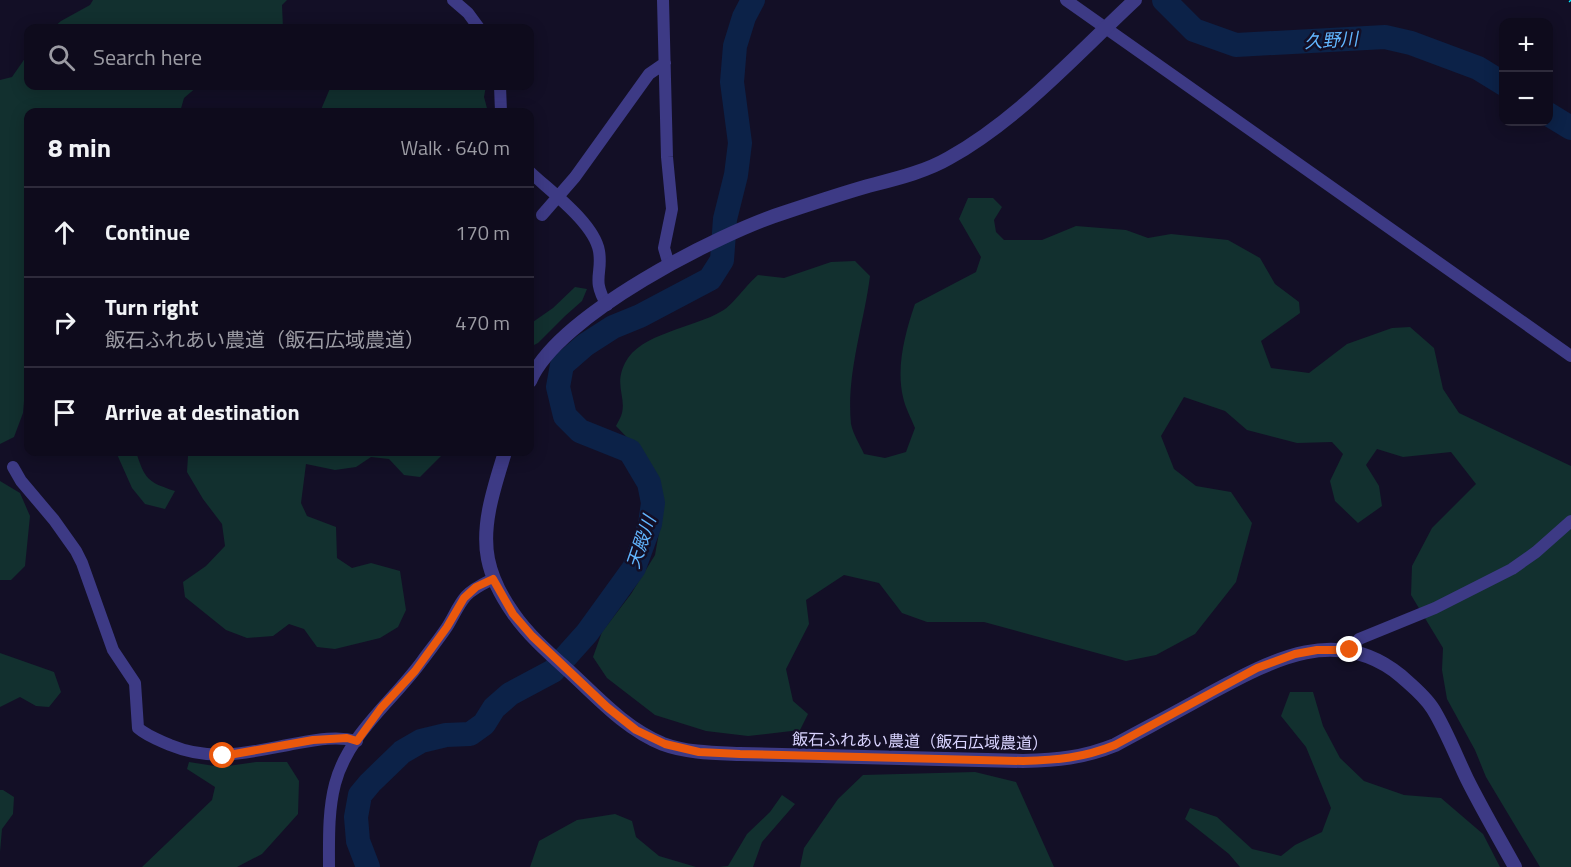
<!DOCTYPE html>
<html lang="en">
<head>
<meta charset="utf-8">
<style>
  :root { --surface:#0e0b1c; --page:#171425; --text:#f1f3f6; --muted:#9b9ba3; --line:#2e2b3b }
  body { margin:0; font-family:"Titillium Web","Noto Sans JP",sans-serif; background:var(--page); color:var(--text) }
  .controls { position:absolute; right:18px; top:18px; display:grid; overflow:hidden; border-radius:12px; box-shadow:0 3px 15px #0003 }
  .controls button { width:54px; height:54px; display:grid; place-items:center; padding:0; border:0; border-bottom:2px solid var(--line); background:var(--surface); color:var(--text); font:30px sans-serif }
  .stop { position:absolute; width:18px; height:18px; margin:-14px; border:4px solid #ea580c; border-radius:50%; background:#fff }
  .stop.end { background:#ea580c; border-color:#fff; box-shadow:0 2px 6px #0008 }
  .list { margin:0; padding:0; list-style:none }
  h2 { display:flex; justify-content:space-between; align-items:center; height:78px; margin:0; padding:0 24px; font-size:26px }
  h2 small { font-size:20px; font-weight:400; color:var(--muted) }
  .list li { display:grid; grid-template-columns:39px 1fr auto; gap:18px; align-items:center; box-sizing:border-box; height:90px; padding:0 24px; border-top:2px solid var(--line) }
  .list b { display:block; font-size:22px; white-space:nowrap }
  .list p { margin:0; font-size:20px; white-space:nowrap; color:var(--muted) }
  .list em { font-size:20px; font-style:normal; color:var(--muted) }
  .icon { flex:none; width:33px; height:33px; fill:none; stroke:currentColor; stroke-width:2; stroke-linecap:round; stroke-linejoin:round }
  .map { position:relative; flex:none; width:1571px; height:867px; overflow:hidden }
  .search { position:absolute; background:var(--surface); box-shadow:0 3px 15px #0003; left:24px; top:24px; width:510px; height:66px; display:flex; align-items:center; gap:15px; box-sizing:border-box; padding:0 21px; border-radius:12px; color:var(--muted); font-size:22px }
  .panel { position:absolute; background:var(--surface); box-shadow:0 3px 15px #0003; left:24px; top:108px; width:510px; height:348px; border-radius:12px }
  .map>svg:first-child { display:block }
  .green { fill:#12302f }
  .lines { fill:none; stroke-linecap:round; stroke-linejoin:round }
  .river { stroke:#0c2248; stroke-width:24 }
  .minor { stroke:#3d3a85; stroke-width:12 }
  .tertiary { stroke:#3d3a85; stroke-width:14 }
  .rail { stroke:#00e5ff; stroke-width:4; stroke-dasharray:9 8; stroke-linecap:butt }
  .route { stroke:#ea580c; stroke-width:8 }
  .labels { text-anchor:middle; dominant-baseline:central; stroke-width:5; stroke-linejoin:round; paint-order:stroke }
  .street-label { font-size:16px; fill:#d9d4ff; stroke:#130f26 }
  .water-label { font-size:18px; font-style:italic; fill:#62b6ff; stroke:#130f26 }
</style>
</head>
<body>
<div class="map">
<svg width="1571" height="867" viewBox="0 0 1571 867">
  <rect width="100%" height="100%" fill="#130f26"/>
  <!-- green -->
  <path class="green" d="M93 0H287L282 5 283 28H53L61 21 90 5Z
    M28 54V86H198L184 98 180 112H28V377L26 378 23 413 14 437 0 444V80L12 77Z
    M331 86H486L484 97 488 112H320Z
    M968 198H993L1002 207 994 220 996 232 1004 240H1042L1076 226 1126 230 1148 238 1171 234 1228 240 1260 258 1275 284 1299 302 1300 313 1261 341 1271 368 1309 373 1347 344 1392 328 1410 327 1434 348 1443 389 1459 413 1571 466V867H1540L1486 777 1475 750 1447 699 1442 670 1443 648 1411 595 1412 566 1432 528 1476 484 1451 452 1403 457 1377 449 1366 465 1379 486 1382 506 1358 523 1335 501 1330 481 1343 454 1332 442 1297 443 1247 430 1225 411 1184 397 1161 436 1174 469 1196 486 1231 492 1252 523 1236 582 1195 634 1156 655 1126 661 984 622H927L902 613 879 583 844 575 806 600 809 624 786 669 793 701 808 714 800 730 748 736 706 731 655 715 607 678 593 657 602 632 631 594 655 555 661 521 660 489 646 457 616 426C618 422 621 417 622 413 626 396 614 385 625 363 640 333 694 328 722 311 733 305 746 285 758 275L784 278 831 262 855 261 870 276C864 324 846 374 851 424 853 434 860 445 864 454L885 458 906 452 915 428C911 418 905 407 903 397 896 367 905 333 915 304L976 272 981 257 959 219Z
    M575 287 587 289 582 301 565 316 538 343 530 347V324L553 308Z
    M116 452H136C145 479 147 482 175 491L165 509 145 504 132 488Z
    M185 452H445L420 477 404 475 389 459 371 457 356 467 335 470 306 464 301 503 307 516 336 527 337 558 352 568 371 563 400 571 406 610 398 627 380 638 335 649 317 647 304 629 289 624 273 636 247 638 226 630 185 597 183 582 206 566 225 546 222 524 203 499 187 472 188 456Z
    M0 481 20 493 30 516 25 566 11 580H0Z
    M0 653 54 672 61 692 49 707 36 706 20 697 0 707Z
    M1290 692H1313L1323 726 1340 758 1364 781 1404 795 1441 798 1483 834 1500 867H1240L1229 854 1185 819 1190 808 1217 817 1252 849 1281 856 1295 845 1322 832 1331 808 1306 747 1281 716Z
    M189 762 221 767 256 762H287L299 781 298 814 262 854 237 867H142L212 800 215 787 187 769Z
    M975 772 1016 782 1054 867H800L804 848 838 799 863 775Z
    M0 790H3L14 797 13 814 2 829 0 852Z
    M782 795 795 804 762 842 753 867H719L728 866 747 834 770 812Z
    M615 814 632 821 636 837 659 856 696 867H530L539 841 577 820Z"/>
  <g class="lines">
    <!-- river -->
    <path class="river" d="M1164 0 1194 30 1236 45 1385 37 1411 43 1478 68 1504 84
      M1548 114 1571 128
      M368 867 358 841 356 817 360 795 370 783 402 752 421 741 446 735 470 734 484 724 494 708 510 694 553 671 587 633 634 568 650 524 653 503 649 483 630 451 580 431 565 416 558 387 562 365 585 345 613 327 640 316 710 279 722 260 725 219 736 175 740 143 732 82 735 46 744 17 753 0"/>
    <!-- minor -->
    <path class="minor" d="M453 0 468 13 479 28
      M663 0 667 157 672 209 664 248 669 265
      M1066 0 1571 356
      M500 86 501 112
      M530 172C550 191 594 223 599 251 603 274 591 279 607 305
      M542 215 575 177 649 74 665 63
      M13 467 21 481 54 520 76 551 82 563 113 650 135 683 138 728C147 736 159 740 170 745 211 762 246 753 288 745 311 741 334 735 357 741
      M1350 650 1359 639 1435 608 1512 569 1536 552 1571 521
      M329 867C329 840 328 811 335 784 348 734 393 701 422 661 430 650 439 639 447 627 453 618 458 605 466 596 474 588 483 584 493 579"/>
    <!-- tertiary -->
    <path class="tertiary" d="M530 381C557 316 719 233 786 212 813 203 840 194 868 186 895 179 925 172 949 158 1019 119 1077 54 1135 0
      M505 452C495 485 481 524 488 559 492 579 501 596 513 613 528 635 550 654 570 672 599 699 626 729 663 744 687 753 715 753 740 754L1023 761C1057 760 1083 758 1115 745 1146 728 1177 712 1207 695 1270 661 1337 623 1401 676 1412 686 1425 696 1433 709 1446 730 1456 756 1467 779 1482 809 1499 838 1515 867"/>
    <!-- rail -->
    <path class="rail" d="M1570 0 1571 1"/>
  </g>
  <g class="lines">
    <!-- route -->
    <path class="route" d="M223 756 313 740 347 738 357 741 381 708 415 671 447 627 464 598 476 587 493 579 513 614 532 636 607 707 636 730 665 744 699 752 740 754 1023 761C1057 760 1083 758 1115 745L1257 668 1295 654 1317 650H1350"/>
  </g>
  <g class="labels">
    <!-- street labels -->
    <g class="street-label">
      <text transform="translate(920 741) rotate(1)">飯石ふれあい農道（飯石広域農道）</text>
    </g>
    <!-- water labels -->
    <g class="water-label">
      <text transform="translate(1331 40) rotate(-3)">久野川</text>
      <text transform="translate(641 542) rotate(-71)">天殿川</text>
    </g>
  </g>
</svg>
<div class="controls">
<button>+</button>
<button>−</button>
</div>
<div class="stop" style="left:223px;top:756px"></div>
<div class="stop end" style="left:1350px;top:650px"></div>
<div class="search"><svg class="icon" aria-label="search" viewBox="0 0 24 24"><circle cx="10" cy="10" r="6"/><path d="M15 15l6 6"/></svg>Search here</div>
<section class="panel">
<h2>8 min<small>Walk · 640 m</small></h2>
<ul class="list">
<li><svg class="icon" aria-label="ahead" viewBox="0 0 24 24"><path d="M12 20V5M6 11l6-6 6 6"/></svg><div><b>Continue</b></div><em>170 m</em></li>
<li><svg class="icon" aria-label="right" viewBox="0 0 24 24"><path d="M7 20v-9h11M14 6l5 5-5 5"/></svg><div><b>Turn right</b><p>飯石ふれあい農道（飯石広域農道）</p></div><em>470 m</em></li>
<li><svg class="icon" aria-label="arrive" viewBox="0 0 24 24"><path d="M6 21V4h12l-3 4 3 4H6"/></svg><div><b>Arrive at destination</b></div></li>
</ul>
</section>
</div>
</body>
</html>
